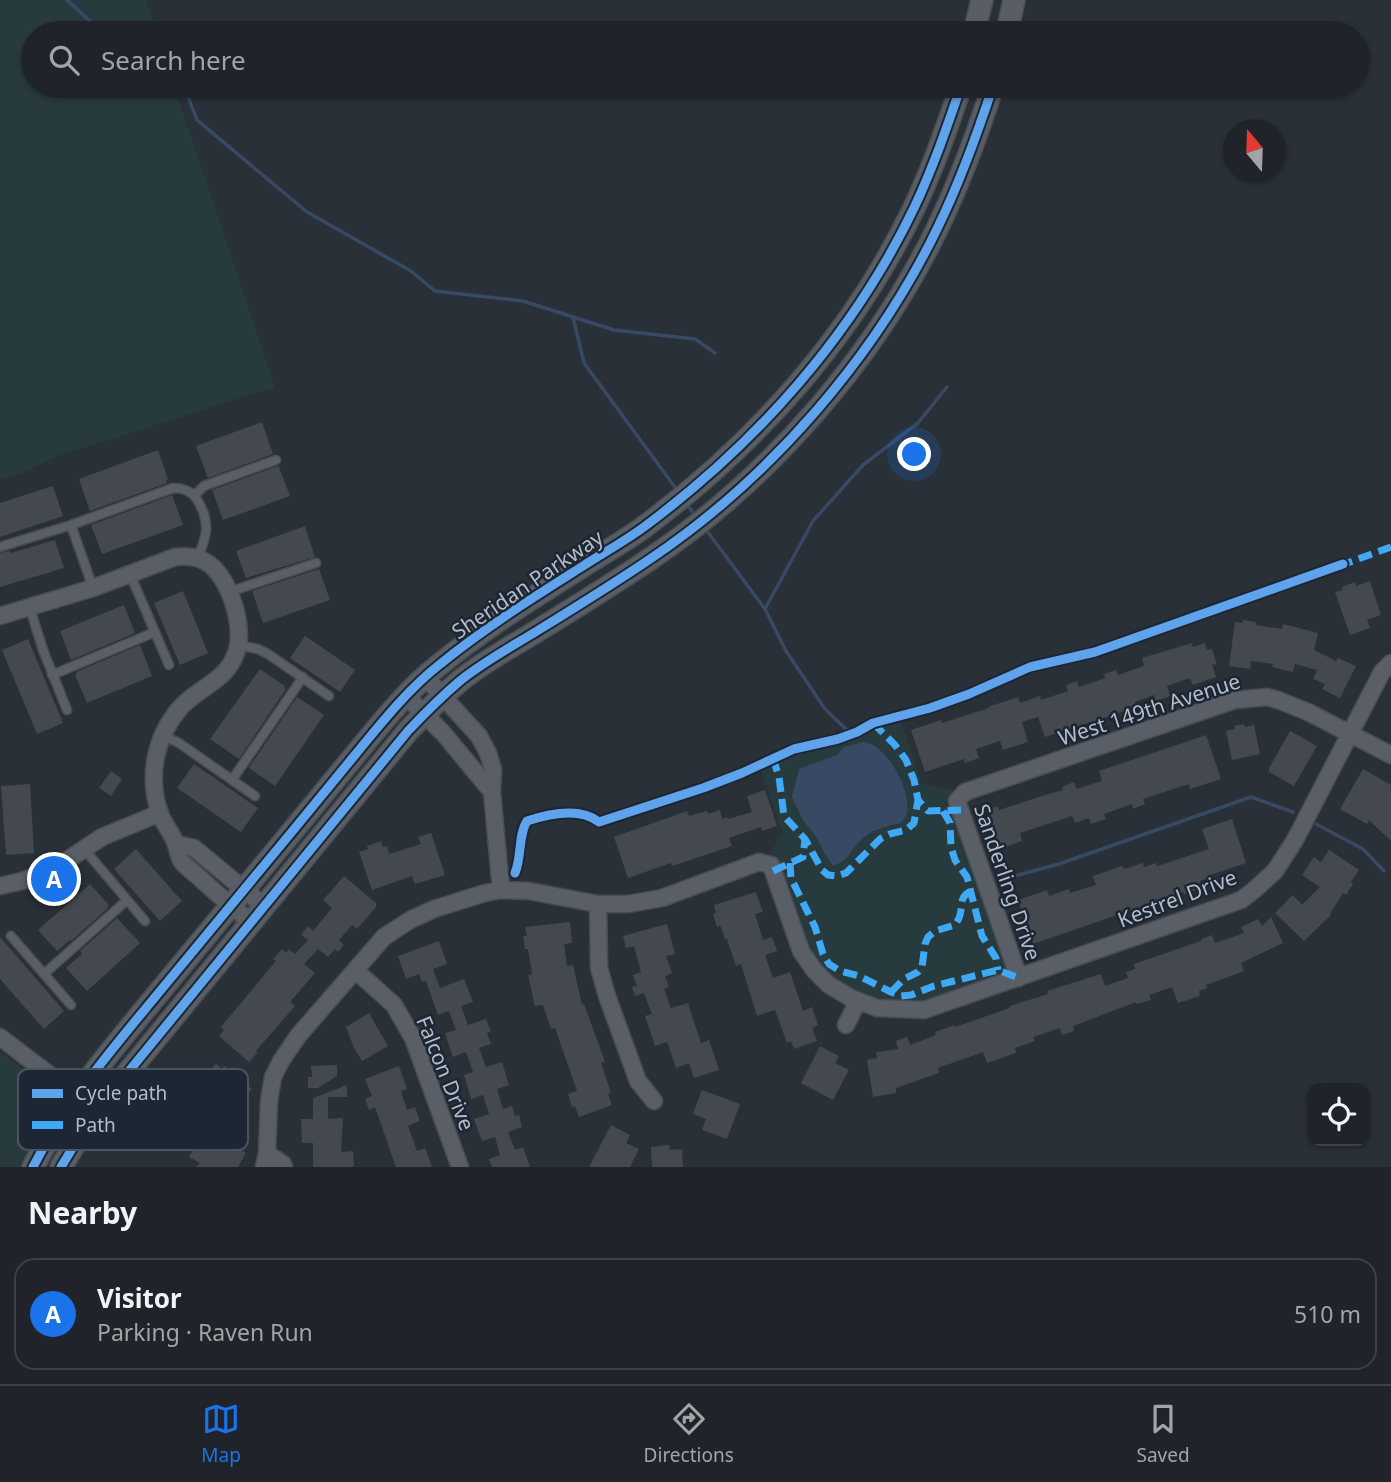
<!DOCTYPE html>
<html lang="en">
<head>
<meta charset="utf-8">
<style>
  :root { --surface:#20242a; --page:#2d3036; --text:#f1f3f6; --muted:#a2a4a8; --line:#3d4147; --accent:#1a73e8 }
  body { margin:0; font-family:"Noto Sans",sans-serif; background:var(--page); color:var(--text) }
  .controls { position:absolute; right:21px; bottom:21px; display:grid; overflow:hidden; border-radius:14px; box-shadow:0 2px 5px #0004 }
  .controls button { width:63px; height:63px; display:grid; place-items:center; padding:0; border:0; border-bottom:2px solid var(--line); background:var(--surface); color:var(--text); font:35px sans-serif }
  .compass { position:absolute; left:1223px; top:119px; width:63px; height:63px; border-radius:50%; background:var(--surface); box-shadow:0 2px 5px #0004; rotate:341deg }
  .you { position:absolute; left:915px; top:455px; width:24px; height:24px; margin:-18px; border:5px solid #fff; border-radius:50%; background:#1a73e8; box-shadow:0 0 0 10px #1a73e833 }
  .badge { display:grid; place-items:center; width:46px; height:46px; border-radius:50%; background:var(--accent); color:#fff; font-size:23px; font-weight:700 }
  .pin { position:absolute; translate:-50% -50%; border:4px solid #fff; box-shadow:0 2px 7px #0006 }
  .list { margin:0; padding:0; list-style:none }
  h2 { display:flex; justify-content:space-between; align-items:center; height:91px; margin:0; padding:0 28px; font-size:30px }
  h2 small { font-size:23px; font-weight:400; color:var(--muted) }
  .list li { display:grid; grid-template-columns:46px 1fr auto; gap:21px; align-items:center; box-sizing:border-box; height:112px; margin:0 14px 14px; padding:0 14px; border:2px solid var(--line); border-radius:21px }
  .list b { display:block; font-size:26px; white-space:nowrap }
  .list p { margin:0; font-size:23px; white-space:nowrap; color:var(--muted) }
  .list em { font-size:23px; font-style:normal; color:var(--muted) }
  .icon { flex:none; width:38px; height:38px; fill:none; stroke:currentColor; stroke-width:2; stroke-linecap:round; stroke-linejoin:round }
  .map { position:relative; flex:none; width:1391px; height:1167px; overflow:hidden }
  .search { position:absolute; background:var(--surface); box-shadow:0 2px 5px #0004; left:21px; right:21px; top:21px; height:77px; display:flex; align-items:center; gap:18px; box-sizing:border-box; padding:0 24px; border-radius:38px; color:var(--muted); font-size:26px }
  .sheet { height:217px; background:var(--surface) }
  nav { display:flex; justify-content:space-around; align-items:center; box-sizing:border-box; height:98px; border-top:2px solid var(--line); background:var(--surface); font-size:19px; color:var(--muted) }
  nav a { display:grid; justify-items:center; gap:4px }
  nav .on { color:var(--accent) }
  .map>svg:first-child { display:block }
  .green { fill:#273a3e }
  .water { fill:#384963 }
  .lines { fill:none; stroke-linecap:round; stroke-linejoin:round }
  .stream { stroke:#384963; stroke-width:3.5 }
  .building { fill:#444950 }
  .service-casing { stroke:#484c53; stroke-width:11 }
  .minor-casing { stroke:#484c53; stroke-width:19 }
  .secondary-casing { stroke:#484c53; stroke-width:24 }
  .service { stroke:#5a5e66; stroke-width:8 }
  .minor { stroke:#5a5e66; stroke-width:16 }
  .secondary { stroke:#595d64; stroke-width:21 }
  .quiet { stroke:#3fa9f5; stroke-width:7; stroke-dasharray:14 7; stroke-linecap:butt }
  .cycleway-casing { stroke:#1d2633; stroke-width:13 }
  .cycleway { stroke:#60a3ed; stroke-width:9 }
  .labels { text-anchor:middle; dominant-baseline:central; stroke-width:5; stroke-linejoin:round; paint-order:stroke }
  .street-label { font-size:21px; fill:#b4bcc9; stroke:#1d2633 }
  .key { fill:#1d2633; stroke:#4a5360; stroke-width:2 }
  .key-label { font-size:19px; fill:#b4bcc9 }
</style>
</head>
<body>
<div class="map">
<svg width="1391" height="1167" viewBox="0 0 1391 1167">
  <rect width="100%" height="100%" fill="#2a3038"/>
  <!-- green -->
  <path class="green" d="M0 0H146L157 33H33V86H174L275 387 58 456 29 470 0 480Z
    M900 718 922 784 965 792 958 801 1019 978 924 1010 877 1008 814 970 763 863 783 833 761 771 753 767 802 747 836 740 870 726Z
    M0 1052 49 1089 53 1096 55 1104 53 1113 31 1148 22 1167H0Z"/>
  <!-- water -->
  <path class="water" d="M863 742C886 743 912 791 907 813 907 815 902 822 901 823 886 826 869 830 859 842 848 854 850 859 833 866L825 854 817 838 803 820 792 797 799 769 837 755 844 747Z"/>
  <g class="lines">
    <!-- stream -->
    <path class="stream" d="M67 0 103 33
      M184 86 197 120 307 212 411 271 435 291 523 301 614 330 695 339 715 353
      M573 317 584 363 677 490
      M685 502 695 515
      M704 527 765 609
      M847 730 825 709 786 651 765 609 813 521 863 465 918 423 947 387
      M1316 824 1363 849 1384 871
      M1007 878 1059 864 1251 797 1293 812"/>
  </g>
  <!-- building -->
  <path class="building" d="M262 422 273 454 208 478 196 446Z
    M158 450 168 479 166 480 167 483 90 511 79 479Z
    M278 466 279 467 290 496 223 520 212 490Z
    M53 486 63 516 0 537V503Z
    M172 495 183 525 102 554 91 525Z
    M305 526 315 557 246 578 236 551Z
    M55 540 64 568 0 587V553L9 551 11 553Z
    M319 569 330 600 263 623 252 591Z
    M1370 581 1381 615 1367 620 1370 628 1350 635 1335 592 1343 590 1342 587 1355 582 1356 586Z
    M183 591 208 653 180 665 154 603Z
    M124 605 135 633 71 660 60 631Z
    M1243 620 1256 622V625L1282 629 1283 624 1318 633 1314 650 1336 661 1338 658 1356 666 1340 698 1322 689 1325 684 1313 679 1317 670 1295 664 1293 672 1272 667 1273 664 1251 661 1250 669 1229 666 1235 622 1243 623Z
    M305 636 355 670 340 692 290 658Z
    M28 639 63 723 37 734 2 650Z
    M1192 643 1193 647 1205 643 1207 650 1212 649 1217 665 1212 664 1216 677 1193 685 1190 678 1167 686 1170 696 1156 701 1154 695 1135 702 1137 707 1045 737 1038 717 1022 722 1028 742 1003 750 1000 741 976 749 979 758 965 763 964 759 925 772 911 730 941 720 942 723 989 708 988 707 1018 697 1020 703 1040 696 1041 700 1068 691 1066 685 1077 681 1079 687 1105 678 1104 674 1116 670 1118 675 1144 666 1142 658Z
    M140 645 152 676 87 703 75 675 77 674 76 672Z
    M260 669 285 686 284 688 286 689 239 759 210 739Z
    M297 697 324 715 275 786 249 768 250 766Z
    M1244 724 1245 727 1254 725 1260 754 1232 760 1226 731 1235 729 1234 726Z
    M1290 731 1317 746 1294 786 1269 772V768Z
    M1206 735 1221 779 1190 789 1189 784 1143 799 1145 804 1133 809 1132 804 1104 814 1106 819 1091 824 1089 818 1075 823 1072 816 1020 833 1022 841 999 849 986 810 997 806 999 810 1045 795 1063 790 1062 787 1074 782 1077 789 1102 781 1099 771Z
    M194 764 258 808 241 832 177 788Z
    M1363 769 1391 785V841L1369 820 1367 824 1340 809Z
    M111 771 122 779 111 796 99 788Z
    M30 784 34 853 6 855 1 786Z
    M765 790 777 826 762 831 761 827 729 838 732 846 672 866 671 863 628 878 614 837 687 811 689 816 707 811 708 814 720 810 722 819 727 817 728 819 752 812 747 796Z
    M1232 819 1246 863 1210 875 1211 877 1200 881 1202 888 1184 894V892L1033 944 1018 900 1047 890 1049 896 1069 889 1070 893 1096 885 1093 876 1122 866 1124 869 1143 863 1144 867 1156 863 1157 866 1209 849 1202 829Z
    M431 833 445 875 415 884 412 876 372 890 359 852 368 849 367 846 381 841 383 847 387 846 389 854 421 844 418 837Z
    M136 849 182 901 160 921 114 869Z
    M1329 850 1359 870 1351 882 1353 884 1346 895 1343 893 1330 914 1331 915 1304 941 1275 913 1293 895 1302 905 1320 887 1302 875 1314 857 1321 862Z
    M344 876 376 903V907L357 929 352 925 339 940 344 945 338 952 335 949 328 957 318 949 304 964 315 973 290 1002 295 1006 256 1051 257 1053 249 1062 219 1036 224 1030 221 1027 276 961 273 959 282 949 286 953 289 949 295 954 308 940 301 935 308 926 313 931 332 908 323 900Z
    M90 884 109 905 107 907 108 908 71 941 70 940 57 951 38 930Z
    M756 892 763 912 755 914 763 940 772 937 777 951 765 955 773 978 790 972 803 1011 812 1007 818 1025 812 1028 817 1041 794 1049 791 1041 787 1043 775 1010 757 1016 741 964 736 966 727 939H725L720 925 717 927 713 914 716 913 714 905Z
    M1271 917 1283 943 1241 963 1244 971 1206 985 1207 988 1199 991 1200 996 1178 1003 1172 987 1149 995 1151 1000 1137 1004 1136 1002 1073 1026 1074 1031 1062 1035 1060 1028 1033 1037 1035 1041 1015 1048 1016 1053 987 1063 983 1052 938 1068 939 1073 896 1088V1093L873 1097 867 1060 877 1058 876 1052 898 1049 896 1041 907 1037 910 1045 936 1035 935 1032 955 1025V1027L1010 1008V1006L1048 994 1047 991 1101 974 1105 986 1128 978 1126 972 1135 969 1134 964 1201 941V939L1212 935 1215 943 1244 933 1241 927 1258 919 1262 926Z
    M117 918 140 943 87 991 66 968 82 954 80 951Z
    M570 922 572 943 564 944 567 966 573 965 582 1005 584 1004 605 1062 601 1063 611 1093 608 1094 612 1105 579 1117 575 1106 572 1107 568 1094 577 1091 555 1028 551 1029 543 1005 535 1006 528 975 532 974 528 949H525L523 936H527L525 927Z
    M667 924 675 954 666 956 672 973 665 976 669 987 664 989 671 1008 688 1003 701 1043 709 1040 719 1070 694 1078 689 1063 676 1068 667 1042 655 1046 645 1016 652 1014 644 993 635 996 632 987 637 986 633 975 641 972 634 946 626 948 623 936Z
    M0 937 64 1011 44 1029 0 979Z
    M439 941 447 964 433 969 440 988 464 979 473 1002 461 1006 468 1025 486 1019 491 1031 487 1033 491 1044 479 1048 486 1067 502 1062 509 1085 497 1089 503 1109 512 1106 515 1116 519 1115 522 1127 508 1132 515 1150 523 1147 530 1167H492L489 1159 500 1155 495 1137 482 1141 474 1119 489 1114 483 1095 471 1099 464 1075 473 1072 466 1052 453 1057 445 1033 456 1030 449 1011 438 1015 426 981 422 982 419 974 406 979 398 956Z
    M369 1013 388 1046 362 1061 354 1048 346 1027Z
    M820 1046 839 1056 835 1063 849 1070 833 1100 801 1083Z
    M216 1064 222 1069 224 1066 230 1070 233 1067 243 1076 240 1079 252 1089 235 1108 206 1084 211 1078 207 1074Z
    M337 1065V1076L318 1088H308V1077H312L311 1066Z
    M399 1066 407 1089 401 1091 407 1110 415 1107 420 1121 408 1126 417 1151 425 1148 432 1167H396L375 1107 369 1110 365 1099 372 1096 365 1079Z
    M347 1085V1097H328V1119L343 1118 341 1152 353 1151 354 1167H313V1143H302L301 1119H313V1098Z
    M702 1090 740 1104 727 1139 702 1130 706 1119 693 1114Z
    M611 1125 630 1135 626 1143 639 1149 630 1167H589Z
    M205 1130 246 1153 238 1167H196L200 1163 189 1157Z
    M669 1145 670 1150 682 1149 683 1167H652L651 1147Z"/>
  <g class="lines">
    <!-- service casing -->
    <g class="service-casing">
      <path id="service" d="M195 495 204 486 276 460
        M71 525 93 588
        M0 547 71 525 173 488C192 488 198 498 204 514 205 520 207 525 206 531 205 540 201 549 198 558
        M130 574 169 665
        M229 592 316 563
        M30 608 43 650 67 710
        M239 645 258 649 268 654 329 696
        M52 675 155 632
        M162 735 179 743 255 796
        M232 780 303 677
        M84 849 145 921
        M11 936 71 1005
        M44 974 126 901"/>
    </g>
    <!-- minor casing -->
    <g class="minor-casing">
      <path id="minor" d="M0 616 93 588 175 557C186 556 196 556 206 562 229 575 246 628 236 653 226 682 198 687 180 708 155 737 147 777 160 814 164 824 171 832 175 842 178 849 178 857 182 862 188 869 196 874 202 880 218 895 234 908 251 922
        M425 677 479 736 488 753 493 769 492 792 501 890
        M406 696 443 733 492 792
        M176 844 194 848 264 906
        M0 886 22 881 46 872 66 861 102 837 160 813
        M598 904 599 968 607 996 638 1081 654 1101
        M355 970 394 1005 413 1038 460 1167
        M1019 978 957 801 965 792 1235 700 1267 697 1278 700 1308 712 1391 755
        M846 1025 858 1001
        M0 1037 97 1111
        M267 1153 283 1164 284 1167
        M264 1167 267 1153 269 1101 273 1077 281 1061 298 1036 384 937 410 920 434 909 485 893 501 890 529 891 598 904H628L662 898 759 862 771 865 801 951 814 970 829 985 851 998 877 1008 924 1010 1241 900 1253 891 1275 871 1295 840 1382 672 1391 663"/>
    </g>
    <!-- secondary casing -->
    <g class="secondary-casing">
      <path id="secondary" d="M974 33 982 0
        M1007 33 1014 0
        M33 1167C64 1106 108 1054 151 1002 199 944 247 886 295 828 318 800 341 772 364 744 387 716 411 687 439 665 484 628 534 597 583 566 603 553 625 541 644 527 757 443 853 335 914 208 933 168 947 127 961 86
        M61 1167 84 1129 120 1082 408 731C425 713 442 696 461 680 485 661 511 647 537 631 576 607 615 583 653 557 771 477 875 357 937 229 960 182 977 135 993 86"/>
    </g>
    <!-- service -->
    <use href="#service" class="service"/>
    <!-- minor -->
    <use href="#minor" class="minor"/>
    <!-- secondary -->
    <use href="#secondary" class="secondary"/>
    <!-- quiet -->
    <path class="quiet" d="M1339 566 1391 547
      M873 723 895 745 906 760 914 780 918 800 928 811 961 810
      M773 758 779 777 784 816 805 839 822 870 828 875 837 876 846 873 880 839 890 834 906 830 914 823 918 800
      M943 811 950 823 951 847 955 860 967 877 982 936 996 958 998 970
      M790 863 791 878 815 927 823 954 829 964 840 971 859 976 891 992 901 996 911 995 934 986 998 970 1019 978
      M773 871 803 857 805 839
      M891 992 904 979 918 972 922 967 925 944 928 937 935 931 955 925C957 922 959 919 960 915 963 903 959 897 971 891"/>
    <!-- cycleway casing -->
    <g class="cycleway-casing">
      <path id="cycleway" d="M515 873C522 856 518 835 527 821 548 814 580 807 599 822L703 788 742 773 794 749 838 739 857 732 873 723 930 708 969 694 1030 667 1095 652 1343 564
        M33 1167C64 1106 108 1054 151 1002 199 944 247 886 295 828 318 800 341 772 364 744 387 716 411 687 439 665 484 628 534 597 583 566 603 553 625 541 644 527 757 443 853 335 914 208 933 168 947 127 961 86
        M61 1167 84 1129 120 1082 408 731C425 713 442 696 461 680 485 661 511 647 537 631 576 607 615 583 653 557 771 477 875 357 937 229 960 182 977 135 993 86"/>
    </g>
    <!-- cycleway -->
    <use href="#cycleway" class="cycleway"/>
  </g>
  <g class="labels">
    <!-- street labels -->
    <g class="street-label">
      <text transform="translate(527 584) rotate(-34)">Sheridan Parkway</text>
      <text transform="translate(1149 709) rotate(-18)">West 149th Avenue</text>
      <text transform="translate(1008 882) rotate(71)">Sanderling Drive</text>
      <text transform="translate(1177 898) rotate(-21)">Kestrel Drive</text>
      <text transform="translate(446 1073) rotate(68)">Falcon Drive</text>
    </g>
  </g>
  <!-- legend -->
  <rect x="18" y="1069" width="230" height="81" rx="10" class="key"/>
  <rect x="32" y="1089" width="31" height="9" fill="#60a3ed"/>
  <rect x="32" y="1121" width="31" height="8" fill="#3fa9f5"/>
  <g class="key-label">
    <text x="75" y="1100">Cycle path</text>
    <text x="75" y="1132">Path</text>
  </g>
</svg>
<div class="controls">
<button><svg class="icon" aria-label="locate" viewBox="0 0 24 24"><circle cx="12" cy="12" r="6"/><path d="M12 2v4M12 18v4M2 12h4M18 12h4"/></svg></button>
</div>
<svg class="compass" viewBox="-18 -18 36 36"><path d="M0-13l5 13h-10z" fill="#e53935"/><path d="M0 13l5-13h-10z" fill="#a2a4a8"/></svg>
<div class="you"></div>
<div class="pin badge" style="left:54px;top:879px">A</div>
<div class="search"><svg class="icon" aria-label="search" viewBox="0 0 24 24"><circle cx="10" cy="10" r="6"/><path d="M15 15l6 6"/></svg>Search here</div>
</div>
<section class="sheet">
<h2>Nearby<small></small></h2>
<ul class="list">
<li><span class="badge">A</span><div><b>Visitor</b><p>Parking · Raven Run</p></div><em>510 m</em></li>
</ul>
</section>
<nav>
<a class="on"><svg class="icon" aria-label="map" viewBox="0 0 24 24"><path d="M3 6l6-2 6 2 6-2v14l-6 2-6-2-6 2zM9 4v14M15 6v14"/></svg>Map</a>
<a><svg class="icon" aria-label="directions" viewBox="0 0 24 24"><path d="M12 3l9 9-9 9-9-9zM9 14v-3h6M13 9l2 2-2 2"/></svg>Directions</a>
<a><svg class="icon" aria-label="saved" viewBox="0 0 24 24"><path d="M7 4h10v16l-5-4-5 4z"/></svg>Saved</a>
</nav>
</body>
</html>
